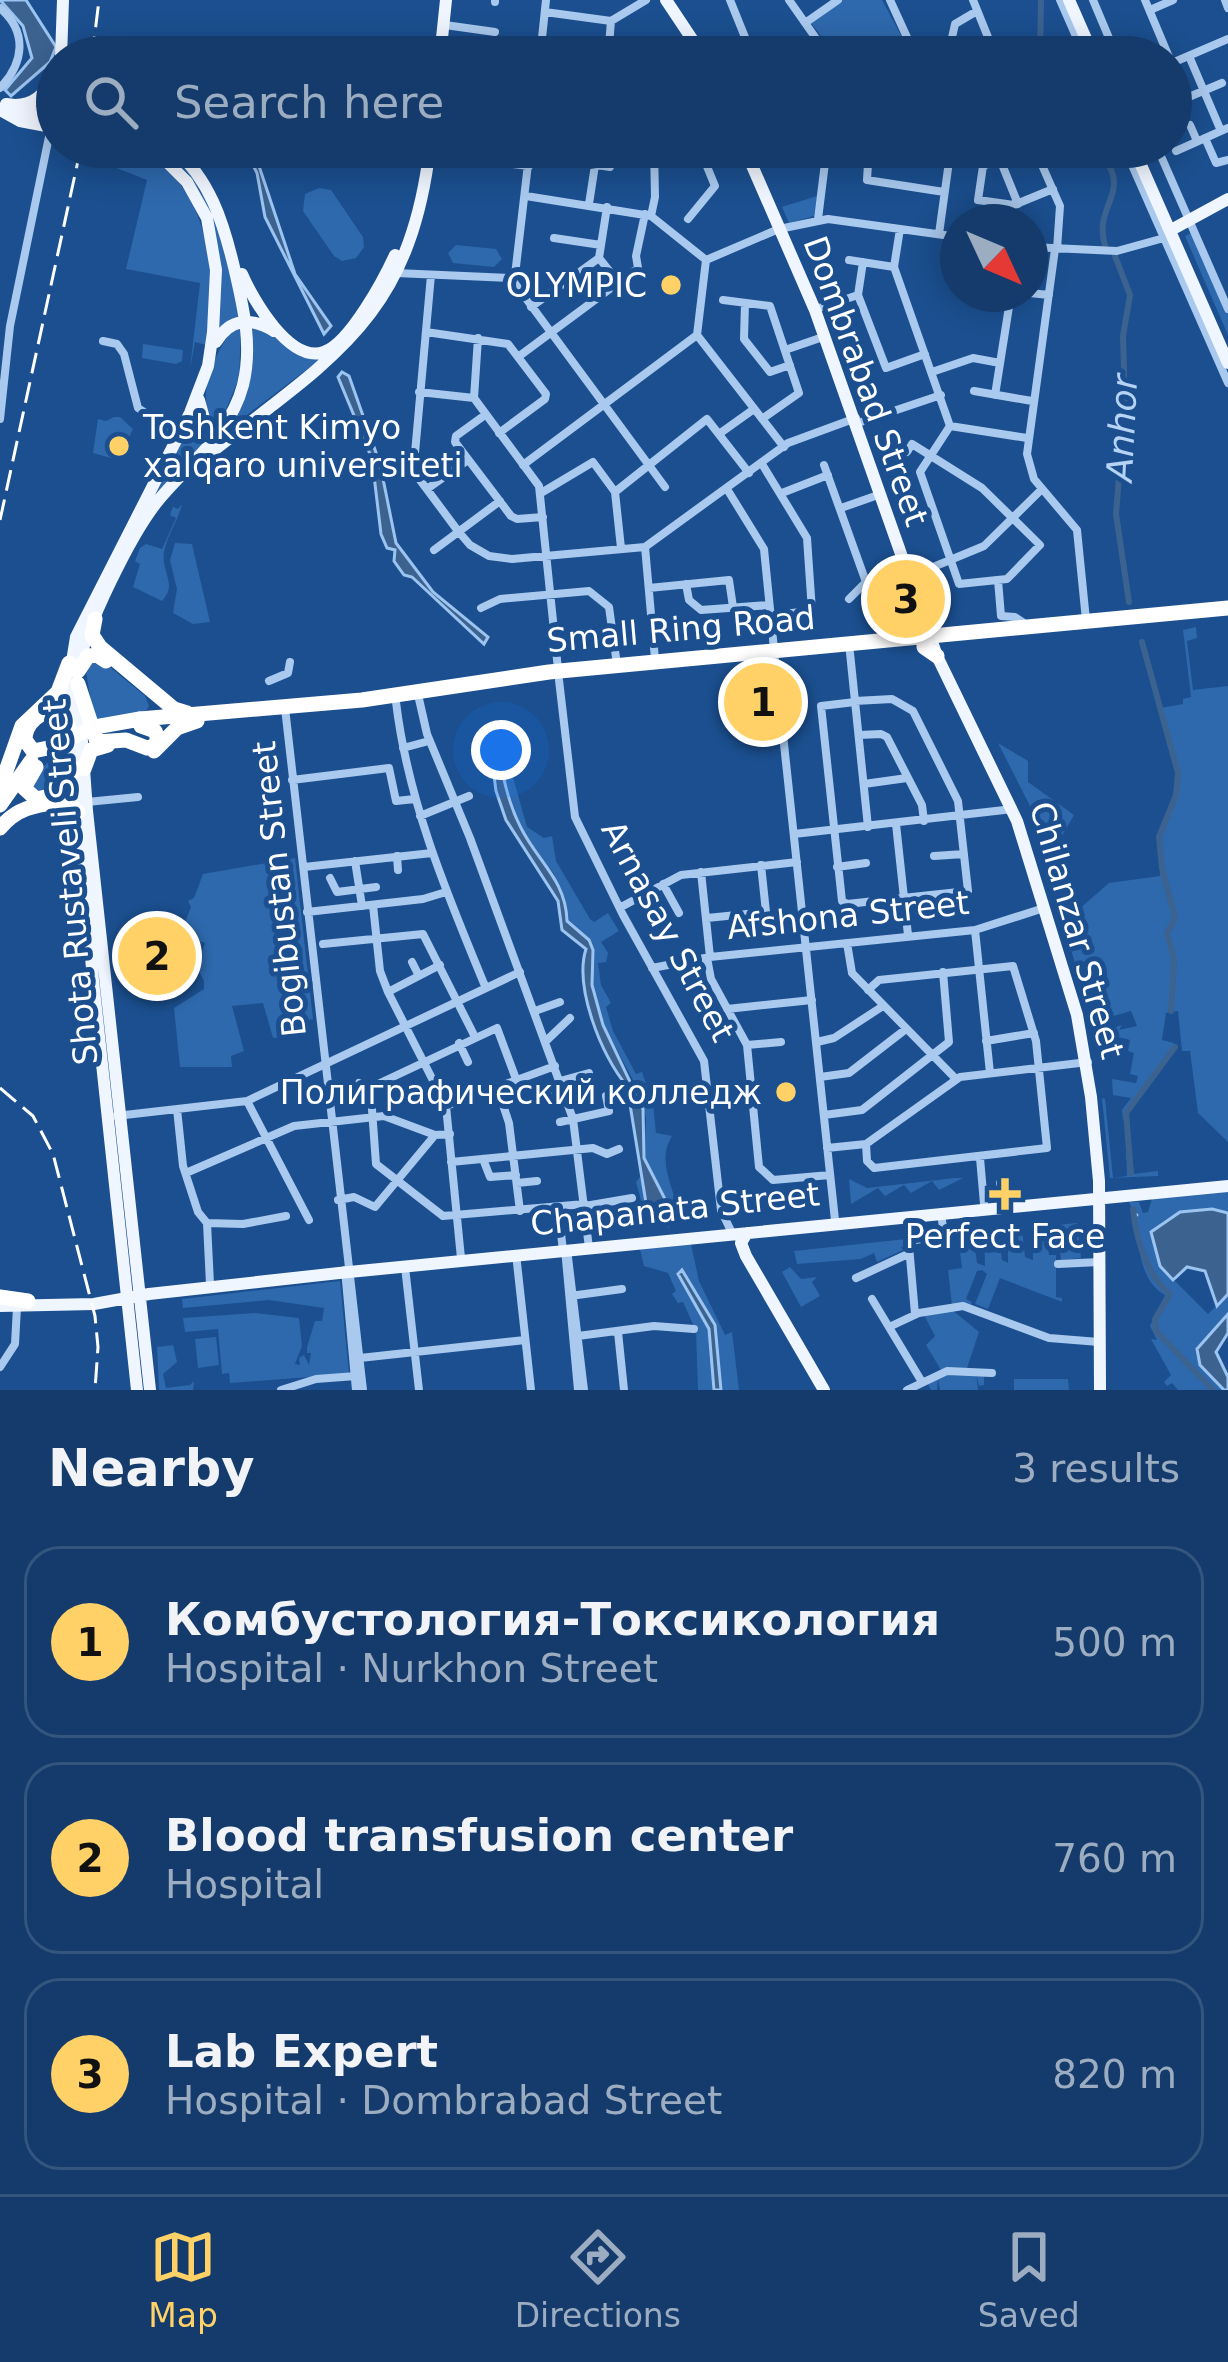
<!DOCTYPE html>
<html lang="en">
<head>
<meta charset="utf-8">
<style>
  :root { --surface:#143b6b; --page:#214673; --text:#f1f3f6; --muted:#9dadc1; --line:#33557e; --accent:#ffd166 }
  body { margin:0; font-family:"DejaVu Sans",sans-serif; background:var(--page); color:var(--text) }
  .compass { position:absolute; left:940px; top:204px; width:108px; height:108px; border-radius:50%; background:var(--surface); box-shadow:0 6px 30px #0003; rotate:134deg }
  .you { position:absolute; left:501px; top:750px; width:42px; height:42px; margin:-30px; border:9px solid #fff; border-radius:50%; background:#1a73e8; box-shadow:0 0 0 18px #1a73e833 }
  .badge { display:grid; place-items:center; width:78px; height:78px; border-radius:50%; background:var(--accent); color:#111; font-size:39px; font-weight:700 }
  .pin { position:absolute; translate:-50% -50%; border:6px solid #fff; box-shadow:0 3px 12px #0006 }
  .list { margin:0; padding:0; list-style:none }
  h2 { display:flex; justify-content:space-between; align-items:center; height:156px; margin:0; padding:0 48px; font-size:51px }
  h2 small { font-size:39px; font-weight:400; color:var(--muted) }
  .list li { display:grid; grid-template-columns:78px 1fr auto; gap:36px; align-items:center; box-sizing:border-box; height:192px; margin:0 24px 24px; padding:0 24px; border:3px solid var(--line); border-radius:36px }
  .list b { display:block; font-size:45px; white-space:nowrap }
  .list p { margin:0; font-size:39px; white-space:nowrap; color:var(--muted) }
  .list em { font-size:39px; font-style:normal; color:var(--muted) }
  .icon { flex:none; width:66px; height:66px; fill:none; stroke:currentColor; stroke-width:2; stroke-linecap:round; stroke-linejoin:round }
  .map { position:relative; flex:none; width:1228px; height:1390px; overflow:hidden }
  .search { position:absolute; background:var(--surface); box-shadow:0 6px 30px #0003; left:36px; right:36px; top:36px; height:132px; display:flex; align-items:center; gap:30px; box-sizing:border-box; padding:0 42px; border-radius:66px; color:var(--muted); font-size:45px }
  .sheet { height:804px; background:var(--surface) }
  nav { display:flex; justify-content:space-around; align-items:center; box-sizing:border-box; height:168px; border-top:3px solid var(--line); background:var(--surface); font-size:33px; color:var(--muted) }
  nav a { display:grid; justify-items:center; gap:6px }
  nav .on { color:var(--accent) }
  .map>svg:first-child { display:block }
  .green { fill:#2e69ad }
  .water { fill:#3c6290; stroke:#9cc4f0; stroke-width:3 }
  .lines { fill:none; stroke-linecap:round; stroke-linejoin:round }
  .stream { stroke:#9cc4f0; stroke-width:3 }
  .canal { stroke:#3c6290; stroke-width:6 }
  .minor { stroke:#a9c9ee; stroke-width:8 }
  .major { stroke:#f0f6ff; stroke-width:12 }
  .highway { stroke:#fff; stroke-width:15 }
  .rail { stroke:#fff; stroke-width:3; stroke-dasharray:21 9; stroke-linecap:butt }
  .highway-bridge { stroke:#fff; stroke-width:15 }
  .poi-dot { fill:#ffd166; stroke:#1b4f8f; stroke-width:4.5 }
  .labels { text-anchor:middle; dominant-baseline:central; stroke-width:10; stroke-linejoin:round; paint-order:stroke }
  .poi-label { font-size:33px; fill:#fff; stroke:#1b4f8f; text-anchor:end }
  .street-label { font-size:33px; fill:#fff; stroke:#1b4f8f }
  .water-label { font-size:36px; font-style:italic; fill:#b5d3f5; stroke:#1b4f8f }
</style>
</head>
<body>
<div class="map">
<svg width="1228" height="1390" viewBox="0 0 1228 1390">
  <rect width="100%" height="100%" fill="#1b4f8f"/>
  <!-- green -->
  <path class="green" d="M843 0H882L903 39 863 57H837L811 23Z
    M109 147C177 147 208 218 211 277 212 299 208 323 206 345L195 342 190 369 200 283 126 269 147 180 104 163Z
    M158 147C210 158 231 273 239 317L218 329C221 261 223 189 158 147Z
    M319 188 331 190 363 237 364 247 356 258 342 261 334 256 303 211 305 194Z
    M817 196 814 216 789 223 782 207Z
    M1191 233 1228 315V335L1185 236Z
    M456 245 496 249 502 259 494 267 453 263 448 253Z
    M251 324 269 332 302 356 347 339 227 430Z
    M236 327 241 329 239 378 218 429C191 405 215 348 236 327Z
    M143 344 183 350 182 361 176 364 142 358Z
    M195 416 210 437 148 510Z
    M114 417H120L133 429 118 460 93 453 98 419 106 421Z
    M182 504C179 518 167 536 164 552 161 573 178 584 162 601L133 587 140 564 135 561 140 548 146 544 162 549 176 518 170 515 173 507 178 509Z
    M175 543 192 544 210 622 193 624 173 613 177 589 170 560Z
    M1196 627 1197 638 1187 641 1193 690 1228 686V1142L1198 1113 1190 1051H1182L1178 1011 1166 1013 1162 1040 1174 1043 1173 1046 1123 1120 1122 1110 1131 1098 1113 1095 1112 1079 1136 1083 1138 1076 1130 1074 1134 1053 1128 1051 1130 1040 1118 1037 1116 1027 1122 1025 1119 1030 1137 1026 1131 1011 1096 1021 1090 1002 1087 1003 1063 923 1109 883 1160 876V833L1179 780 1161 708 1183 704V699L1191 697 1183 630Z
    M100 659 145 696 149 706 146 711 94 722 86 671 87 663Z
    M998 743 1028 761V782L1074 815 1060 839 1043 849 1029 804Z
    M67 751 68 784 38 796 29 784 47 763Z
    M513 759 511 770 527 827 544 838 552 836 556 861 590 919 594 922 608 913 619 931 601 942 608 953 606 962 598 963 601 985 611 1003 606 1007 613 1031 636 1074 642 1072 653 1104 656 1133 672 1136C657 1160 672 1184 678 1210L668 1229 667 1223 658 1226 644 1211 636 1182 640 1177 652 1211 662 1217 666 1201 644 1157 646 1118 633 1080 603 1024 592 985 589 940 566 921 554 874 522 831 504 789 501 760Z
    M295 858 313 1019 301 1022 298 1035 273 1038 263 1003 232 1006 244 1051 231 1056 232 1067H180L174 1008 204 989V981L197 968 205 943 180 935 191 907 188 901 194 898 203 874Z
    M1102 1098 1105 1099 1113 1178 1127 1176 1125 1123 1130 1170 1133 1174 1158 1171V1176L1110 1178Z
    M955 1178H963L939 1190 932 1181 911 1193 904 1185 885 1196 878 1188 851 1204 849 1179 867 1188Z
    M1228 1191V1213C1200 1206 1171 1210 1151 1232L1160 1266 1208 1314 1228 1294V1314L1198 1347 1201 1365 1224 1390H1178L1172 1383 1167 1386 1164 1382 1171 1375 1151 1339 1157 1340 1150 1326 1165 1295C1132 1277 1142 1225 1129 1202H1139L1143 1213 1148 1212 1152 1199Z
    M1077 1223 1081 1258 1061 1260 1057 1225Z
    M1046 1225 1049 1255H1056V1297L1062 1298V1302L1000 1278 988 1309 975 1304 987 1274 982 1270 977 1271 966 1299 972 1302 970 1306 952 1305 948 1270 962 1268 958 1235 973 1233 977 1263 985 1266 984 1232H991L984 1233 987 1253 996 1252 992 1231H998L1002 1260 1008 1263V1229L1022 1227 1025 1257 1033 1260 1032 1226Z
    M906 1239 907 1246 901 1247 903 1250 877 1262 874 1253 861 1259 797 1264 794 1251Z
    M691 1244 699 1281 725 1335 732 1332 739 1390H698L696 1331 683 1302 678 1303 672 1294 676 1291 668 1273 644 1266 640 1249Z
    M790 1267 801 1279 817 1277 812 1282 820 1296 801 1307 782 1272Z
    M340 1281 349 1374 230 1383 229 1373 222 1374 218 1329 185 1332 183 1318 255 1313 299 1318 302 1346 295 1364 300 1365 299 1358 304 1355 309 1365 311 1353H307V1347L315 1321H322L324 1308 269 1300 183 1308 182 1299Z
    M951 1309 979 1332 967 1368 941 1370 926 1345 935 1336 923 1313Z
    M216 1337 219 1365 198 1368 195 1339Z
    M173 1345 177 1362 163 1374 166 1388 190 1385 194 1381 193 1390H159L157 1347Z
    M947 1372 992 1376 984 1377V1385L979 1386 976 1374 978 1390H940L938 1379 937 1390H931L927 1382Z
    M1014 1379H1068L1069 1390H1014Z"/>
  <!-- water -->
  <path class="water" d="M0 0H26L56 47 50 62 11 96 5 90 32 58 23 26Z
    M244 147H252L256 157 295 274 331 326 324 334 265 217 257 173Z
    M342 372 349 376 380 464 396 543 433 592 488 637 484 644 412 577 404 575 394 561 395 550 387 548 381 534 372 459 338 377Z
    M495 727C501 763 504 795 521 828 538 862 566 880 567 921L589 940 593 950 592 985 603 1025 643 1109 644 1158 666 1201 665 1216 652 1211 646 1203 627 1086C601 1056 574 986 586 949L562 930 558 901 506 820 496 791 488 730Z
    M1212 1209 1228 1213V1294L1217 1306 1205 1271 1187 1267 1173 1280 1160 1266 1151 1232 1180 1212Z
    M682 1270 715 1325 721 1390H714L709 1329 678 1274Z
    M1228 1314V1333L1216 1352 1228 1377V1390H1224L1200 1365 1197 1349Z"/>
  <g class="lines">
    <!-- stream -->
    <path class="stream" d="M1134 1214 1137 1215"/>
    <!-- canal -->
    <path class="canal" d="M1040 57 1041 0
      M1094 147C1139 191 1092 202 1105 245
      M1115 256 1130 295 1123 336 1125 403 1116 514 1129 602
      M1142 642 1178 773 1176 795 1159 837 1162 868 1175 918 1167 933 1174 959 1171 1011
      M1131 1173 1126 1113 1175 1047
      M1133 1209C1136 1238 1146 1275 1170 1294L1155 1319 1156 1331 1213 1390"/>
    <!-- minor -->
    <path class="minor" d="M730 0 753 57
      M789 0 829 57
      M890 0 916 57
      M973 0 996 57
      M1060 0 1085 57
      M1093 0 1117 57
      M1145 0 1169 57
      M1225 0 1228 8
      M495 2V0
      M0 8C28 32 24 63 0 88
      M1150 10 1173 0
      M545 12 611 21
      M611 21 646 0
      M805 23 838 0
      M445 25 495 32
      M1189 56 1221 131
      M540 57 546 0
      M608 57 611 21
      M869 57 908 39
      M929 57 951 47
      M955 57 951 42 955 24 977 11
      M1172 63 1228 39
      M1184 99 1222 83
      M1190 125 1197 141
      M1205 138 1216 163 1228 160
      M530 147 515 275 511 278 665 487
      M569 147 572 161 610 167 613 147
      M810 147 868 156
      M869 147 867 180 944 192
      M911 147 914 153
      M995 147 1018 204
      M1034 147 1060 206 1057 249
      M1124 147 1228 383
      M1157 147 1228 309
      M1176 151 1228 128
      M429 154 529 166
      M1000 159 983 166 978 200 1014 205 1053 189
      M526 196 651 216 706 260
      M589 204 595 165
      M607 207 599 258 619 283
      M651 216 655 197 654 147
      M688 219 715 186 699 147
      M818 219 827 147
      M784 228 828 219 958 237
      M900 229 894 267 950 426 920 472 959 584 1007 579 1040 545 982 488 912 444 907 452
      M939 234 951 147
      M554 238 601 245
      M1030 247 1117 251 1164 238
      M1055 249 1027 454 1034 479 1077 530 1086 620
      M706 260 781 228
      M849 260 894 267
      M396 273 511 278
      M431 275 414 464 420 480 458 531 470 545 489 556 512 559 645 547 788 443 856 418
      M1030 293 1049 295
      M858 295 886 368 925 354
      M723 300 770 306 799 393 762 419
      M745 303 744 339 770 372 790 365
      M531 307 599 258
      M816 309 858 295 863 262
      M426 332 508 344 546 394 545 399 499 433
      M697 335 784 447
      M697 335 706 260
      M103 341 117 344 124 354 138 408 178 434
      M785 350 823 337
      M518 357 638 268 636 256 645 214
      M932 372 973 358 1000 363
      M974 391 1032 401
      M419 392 474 398 539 486 558 669
      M995 395 1011 294
      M474 398 478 338
      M485 415 456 436 455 442 511 516 517 519 543 517
      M0 419 10 326 51 127
      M855 424 941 395
      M950 426 1027 438
      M719 434 754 409
      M762 464 807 538 812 611 771 615
      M523 465 697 335
      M824 465 866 582
      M427 489 468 460
      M727 489 764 549 774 649
      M615 492 707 419 749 473
      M541 493 593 462 615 492 621 548
      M782 493 828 475
      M841 508 881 494
      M645 547 655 659
      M434 550 500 501
      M909 577 984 546 1042 489
      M998 580 1001 616 1015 617 1027 625
      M686 584 689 600 701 610 769 605
      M649 588 729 580 733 607
      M849 599 866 582 907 569
      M481 608 500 599 589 591 609 607 617 665
      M850 653 868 827
      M775 660 835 1220
      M559 680 575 817 623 915 704 1061 721 1210 731 1231
      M269 681 288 673 290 662
      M419 699 427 734 470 838 573 1119 589 1248
      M855 701 892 699 913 711 958 801 968 891 847 904 842 901 821 706 855 702
      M396 702C408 802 447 894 485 986
      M285 708 363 1390
      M859 735 881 734 887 737 922 805 924 821
      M403 748 429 741
      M292 780 389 768 396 801 415 799
      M864 784 907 778
      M87 802 138 797
      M420 816 469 796
      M896 824 908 935
      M794 834 1013 809
      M397 856 398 870
      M934 856 964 854
      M355 861 362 906
      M304 867 432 853
      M837 867 866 863
      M701 872 710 957
      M330 878 337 892 376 887
      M663 884 679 913
      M373 905 380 971 388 992 446 1106 461 1258
      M621 907 681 875 797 862
      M307 912 423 899 446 892
      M707 918 766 912 761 865
      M975 930 990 1073
      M847 943 852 973 956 1079
      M323 944 423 934 475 1037
      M707 958 711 979 747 1045 759 1167 773 1180 830 1175
      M412 962 419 976
      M652 968 710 957 975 930 1044 908
      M388 992 440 965
      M727 1009 812 1000
      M535 1011 560 1002
      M546 1041 570 1018
      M986 1041 1034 1033
      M817 1042 834 1038 883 1006
      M459 1043 468 1062
      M747 1045 781 1042
      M820 1077 849 1073 906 1029
      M516 1079 497 1028 380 1083 371 1096 376 1164 443 1216 585 1204
      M560 1081 589 1073
      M359 1083 374 1090
      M497 1087 509 1123 520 1211
      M551 1097 564 1092
      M247 1101 309 1220
      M446 1106 555 1066
      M177 1109 183 1166 198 1212 207 1223 210 1284
      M824 1115 862 1110 949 1042 943 972
      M116 1116 247 1101 520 972
      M560 1122 609 1111 606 1096
      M866 1144 867 1161 874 1168 1047 1148 1036 1041 1013 966 879 980 868 990
      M827 1148 866 1144 960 1077 1088 1062
      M980 1158 984 1204
      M483 1159 490 1177 516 1175
      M451 1162 593 1148 607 1154 619 1149
      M186 1173 294 1126 384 1116 435 1135 450 1134
      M517 1183 537 1181
      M1000 1183 1002 1202
      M338 1200 354 1197 375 1207 435 1135
      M585 1206 632 1198
      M558 1207 563 1251
      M207 1223 243 1224 286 1216
      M565 1249 578 1390
      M567 1249 584 1390
      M516 1254 531 1390
      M1058 1264 1100 1262
      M405 1267 419 1390
      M345 1270 356 1390
      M856 1278 908 1254
      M570 1296 622 1289
      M872 1299 922 1382
      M915 1314 909 1246 911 1241 944 1234 941 1214
      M889 1327 919 1313 963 1306 1049 1338 1099 1342
      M618 1332 624 1390
      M578 1336 654 1326 694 1329
      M360 1358 525 1340
      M0 1367 15 1344 17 1307
      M281 1390 316 1379 356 1376
      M907 1390 947 1371 992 1373"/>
    <!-- major -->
    <path class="major" d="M666 0 704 57
      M1069 0 1094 57
      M61 57 63 0
      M440 57 446 0
      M6 104C32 109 46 94 57 72
      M17 108 57 117
      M0 110 20 121 57 128
      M51 120 57 85
      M744 147 815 310 937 656 1017 821 1077 1015 1091 1097 1099 1181 1100 1390
      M1133 147 1228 363
      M1171 230 1228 199
      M242 274C253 300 290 364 324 352 350 343 384 279 395 255
      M216 342C230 318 251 317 274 331
      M199 400 205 422 223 434
      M213 451C335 356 410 316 430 147
      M79 666C85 627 132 533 157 502 188 464 230 435 243 385 253 345 243 306 234 267 223 221 210 180 173 147
      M79 699 87 811 150 1390
      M747 1233 741 1243 746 1256 824 1390
      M0 1306 94 1304 149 1294 339 1273 1228 1186
      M137 1390 93 980 68 686 76 637 190 413 208 366 213 332 216 270 207 218 187 182 165 160 144 147"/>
    <!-- highway -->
    <path class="highway" d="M95 619 92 635 100 647 174 709 187 713
      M924 647 937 656
      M78 671 88 656 97 655 106 661
      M78 684 97 742 126 740 147 748 154 746 158 739 155 731 141 726
      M140 719 362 700 549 672 1228 608
      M48 748 33 751 25 740C25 723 41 710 58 710L66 718 70 731
      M154 751 177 728 197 721
      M36 767 24 788 36 799 65 793 73 768
      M84 769 91 750 108 745
      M0 788 22 726 58 692 69 663
      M0 805 31 761
      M0 828C18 806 38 805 65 801L78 812
      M0 1297 28 1301"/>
    <!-- rail -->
    <path class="rail" d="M92 57 99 0
      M0 520 81 147
      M0 1088 33 1116 53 1154 95 1316 98 1347 95 1390"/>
    <!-- highway-bridge -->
    <path class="highway-bridge" d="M48 748 95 727 140 719"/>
  </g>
  <!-- markers -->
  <g class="poi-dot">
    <circle cx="671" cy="285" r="12"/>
    <circle cx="119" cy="446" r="12"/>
    <circle cx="786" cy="1092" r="12"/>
    <path d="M999 1176h12v12h12v12h-12v12h-12v-12h-12v-12h12z"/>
  </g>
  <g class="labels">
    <!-- poi labels -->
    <g class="poi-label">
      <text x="647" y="285">OLYMPIC</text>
      <text x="143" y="427" text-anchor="start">Toshkent Kimyo<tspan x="143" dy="38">xalqaro universiteti</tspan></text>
      <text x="762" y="1092">Полиграфический колледж</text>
      <text x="1005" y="1236" text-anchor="middle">Perfect Face</text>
    </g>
    <!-- street labels -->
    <g class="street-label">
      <text transform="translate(866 381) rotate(70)">Dombrabad Street</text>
      <text transform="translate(681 629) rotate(-5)">Small Ring Road</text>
      <text transform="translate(70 882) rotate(-95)">Shota Rustaveli Street</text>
      <text transform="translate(279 889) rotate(-96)">Bogibustan Street</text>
      <text transform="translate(848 915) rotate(-6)">Afshona Street</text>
      <text transform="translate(1077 930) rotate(74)">Chilanzar Street</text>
      <text transform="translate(668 931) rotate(62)">Arnasay Street</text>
      <text transform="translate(675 1209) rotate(-6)">Chapanata Street</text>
    </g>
    <!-- water labels -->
    <g class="water-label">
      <text transform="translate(1122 428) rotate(-87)">Anhor</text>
    </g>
  </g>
</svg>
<svg class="compass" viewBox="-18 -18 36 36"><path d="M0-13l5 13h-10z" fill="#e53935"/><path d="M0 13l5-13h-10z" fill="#9dadc1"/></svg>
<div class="you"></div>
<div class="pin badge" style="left:763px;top:702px">1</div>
<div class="pin badge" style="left:157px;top:956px">2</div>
<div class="pin badge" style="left:906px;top:599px">3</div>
<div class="search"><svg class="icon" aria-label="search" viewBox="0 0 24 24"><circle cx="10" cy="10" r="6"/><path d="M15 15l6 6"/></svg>Search here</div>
</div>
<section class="sheet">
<h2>Nearby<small>3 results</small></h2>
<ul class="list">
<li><span class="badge">1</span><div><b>Комбустология-Токсикология</b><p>Hospital · Nurkhon Street</p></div><em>500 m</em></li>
<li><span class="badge">2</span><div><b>Blood transfusion center</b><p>Hospital</p></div><em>760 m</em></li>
<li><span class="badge">3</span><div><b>Lab Expert</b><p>Hospital · Dombrabad Street</p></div><em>820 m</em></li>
</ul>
</section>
<nav>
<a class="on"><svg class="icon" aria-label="map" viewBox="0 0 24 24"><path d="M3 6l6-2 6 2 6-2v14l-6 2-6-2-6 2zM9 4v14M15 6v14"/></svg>Map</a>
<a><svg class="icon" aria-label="directions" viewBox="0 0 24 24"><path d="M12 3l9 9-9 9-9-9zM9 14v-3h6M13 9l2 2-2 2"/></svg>Directions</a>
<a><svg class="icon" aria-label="saved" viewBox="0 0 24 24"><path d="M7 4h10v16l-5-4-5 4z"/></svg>Saved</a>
</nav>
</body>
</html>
